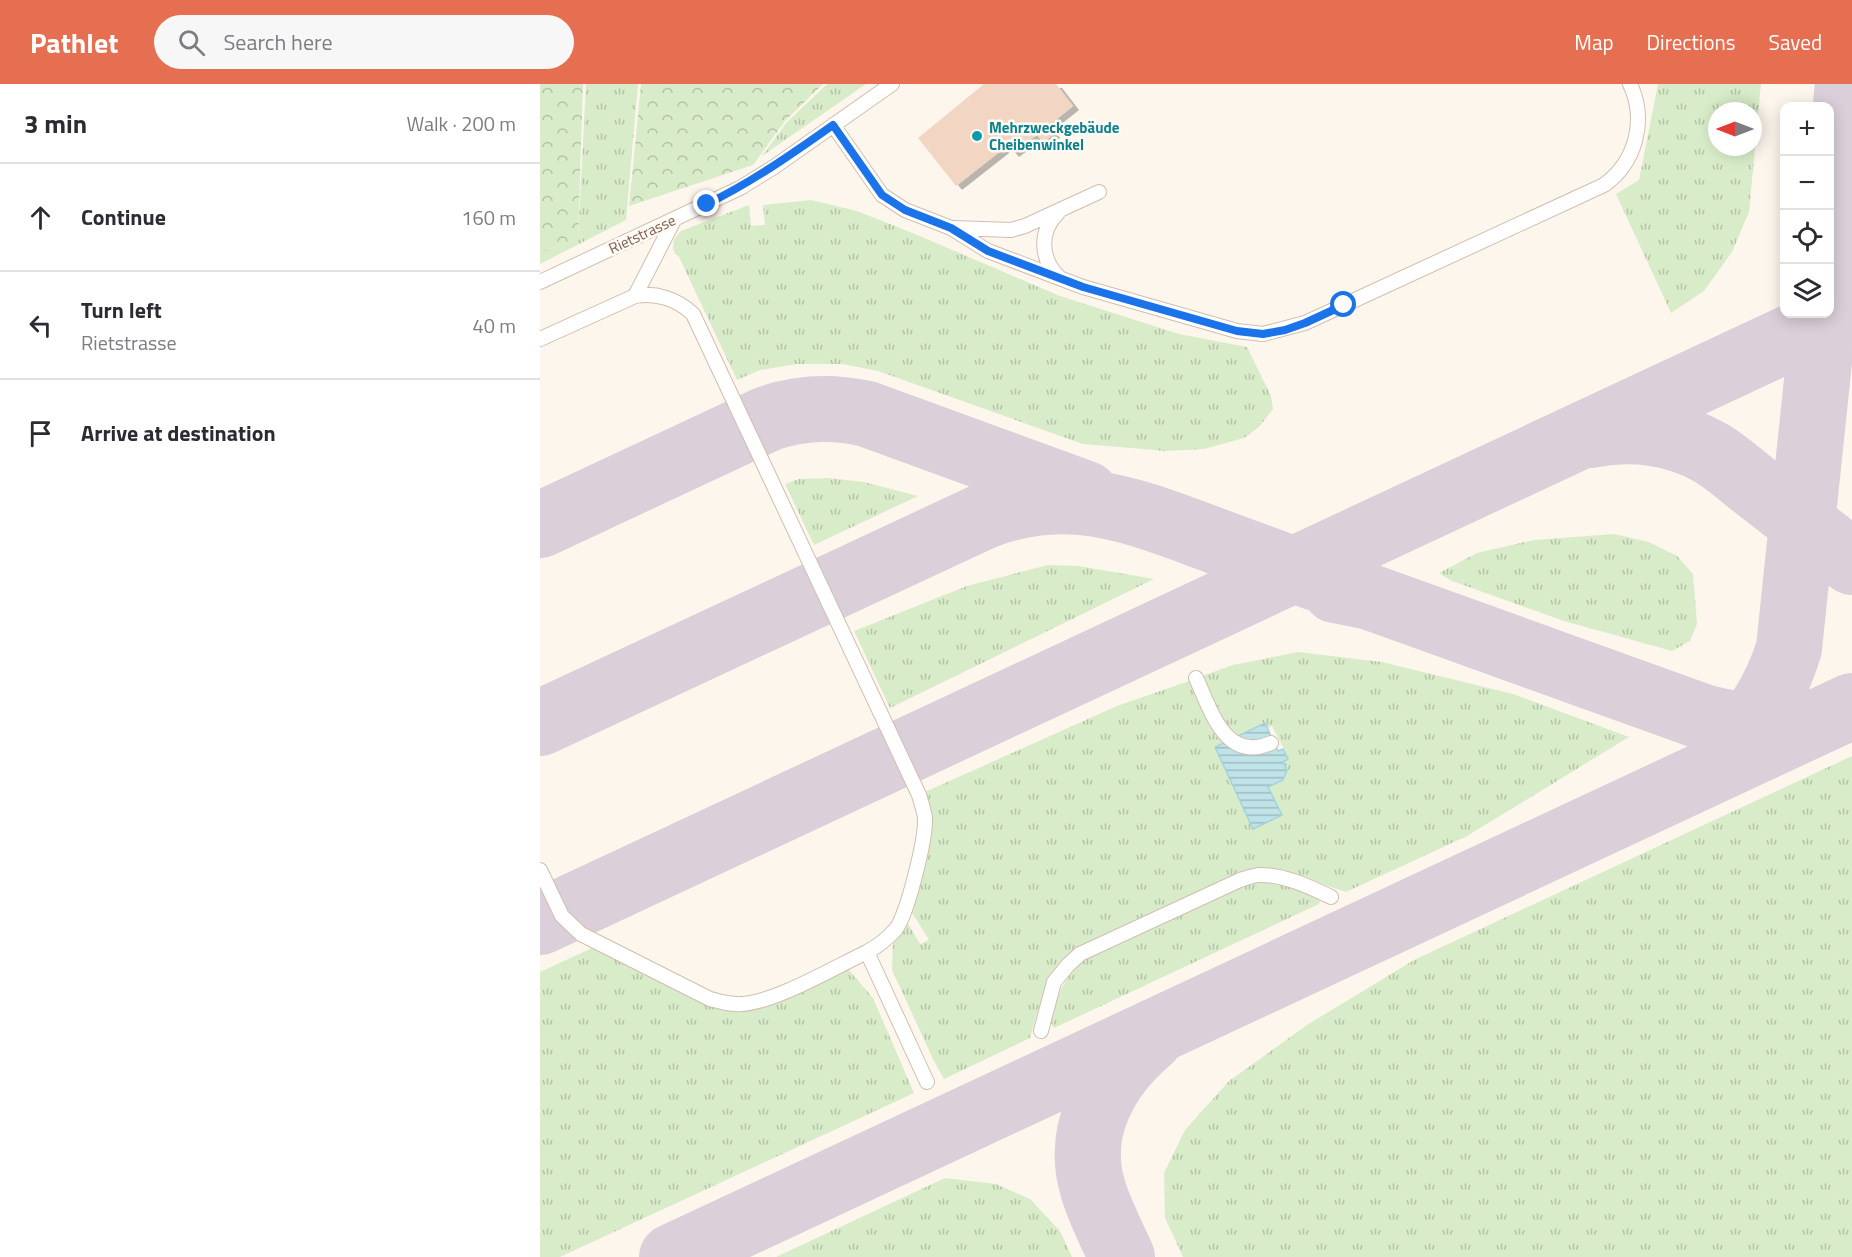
<!DOCTYPE html>
<html lang="en">
<head>
<meta charset="utf-8">
<style>
  :root { --surface:#fff; --page:#f7f7f7; --text:#2b2b33; --muted:#7c7c81; --line:#e1e1e2; --accent:#e76f51 }
  body { margin:0; font-family:"Titillium Web",sans-serif; background:var(--page); color:var(--text) }
  .controls { position:absolute; right:18px; top:18px; display:grid; overflow:hidden; border-radius:12px; box-shadow:0 3px 15px #0003 }
  .controls button { width:54px; height:54px; display:grid; place-items:center; padding:0; border:0; border-bottom:2px solid var(--line); background:var(--surface); color:var(--text); font:30px sans-serif }
  .compass { position:absolute; left:1168px; top:18px; width:54px; height:54px; border-radius:50%; background:var(--surface); box-shadow:0 3px 15px #0003; rotate:270deg }
  .stop { position:absolute; width:18px; height:18px; margin:-14px; border:4px solid #1a73e8; border-radius:50%; background:#fff }
  .stop.end { background:#1a73e8; border-color:#fff; box-shadow:0 2px 6px #0008 }
  .list { margin:0; padding:0; list-style:none }
  h2 { display:flex; justify-content:space-between; align-items:center; height:78px; margin:0; padding:0 24px; font-size:26px }
  h2 small { font-size:20px; font-weight:400; color:var(--muted) }
  .list li { display:grid; grid-template-columns:39px 1fr auto; gap:18px; align-items:center; box-sizing:border-box; height:108px; padding:0 24px; border-top:2px solid var(--line) }
  .list b { display:block; font-size:22px; white-space:nowrap }
  .list p { margin:0; font-size:20px; white-space:nowrap; color:var(--muted) }
  .list em { font-size:20px; font-style:normal; color:var(--muted) }
  .icon { flex:none; width:33px; height:33px; fill:none; stroke:currentColor; stroke-width:2; stroke-linecap:round; stroke-linejoin:round }
  .map { position:relative; flex:none; width:1312px; height:1173px; overflow:hidden }
  header { display:flex; align-items:center; gap:36px; box-sizing:border-box; height:84px; padding:0 30px; background:var(--accent); color:#fff }
  header strong { font-size:28px }
  nav { display:flex; gap:33px; margin-inline-start:auto; font-size:21px }
  .search { width:420px; height:54px; background:var(--page); display:flex; align-items:center; gap:15px; box-sizing:border-box; padding:0 21px; border-radius:33px; color:var(--muted); font-size:22px }
  main { display:flex }
  aside { flex:1; background:var(--surface) }
  .map>svg:first-child { display:block }
  .grass { fill:url(#grass-tufts); fill-rule:evenodd }
  .forest { fill:url(#forest-crowns) }
  .water { fill:url(#water-rules); stroke:#a5d3da; stroke-width:1.5 }
  .lines { fill:none; stroke-linecap:round; stroke-linejoin:round }
  .taxiway { stroke:#dbcfda; stroke-width:66 }
  .building { fill:#f3d5c3; filter:url(#shadow) }
  .lane-casing { stroke:#d1beb0; stroke-width:16 }
  .lane { stroke:#fff; stroke-width:14 }
  .route { stroke:#1a73e8; stroke-width:8 }
  .culture-dot { fill:#0f9aa8; stroke:#fffaf3; stroke-width:2 }
  .labels { text-anchor:middle; dominant-baseline:central; stroke-width:5; stroke-linejoin:round; paint-order:stroke }
  .culture-label { font-size:15px; font-weight:bold; fill:#0d838f; stroke:#fffaf3; text-anchor:start }
  .street-label { font-size:15px; fill:#7a5c4d; stroke:#fffaf3 }
</style>
</head>
<body>
<header>
<strong>Pathlet</strong>
<div class="search"><svg class="icon" aria-label="search" viewBox="0 0 24 24"><circle cx="10" cy="10" r="6"/><path d="M15 15l6 6"/></svg>Search here</div>
<nav><a>Map</a><a>Directions</a><a>Saved</a></nav>
</header>
<main>
<aside>
<h2>3 min<small>Walk · 200 m</small></h2>
<ul class="list">
<li><svg class="icon" aria-label="ahead" viewBox="0 0 24 24"><path d="M12 20V5M6 11l6-6 6 6"/></svg><div><b>Continue</b></div><em>160 m</em></li>
<li><svg class="icon" aria-label="left" viewBox="0 0 24 24"><path d="M17 20v-9H6M10 6l-5 5 5 5"/></svg><div><b>Turn left</b><p>Rietstrasse</p></div><em>40 m</em></li>
<li><svg class="icon" aria-label="arrive" viewBox="0 0 24 24"><path d="M6 21V4h12l-3 4 3 4H6"/></svg><div><b>Arrive at destination</b></div></li>
</ul>
</aside>
<div class="map">
<svg width="1312" height="1173" viewBox="0 0 1312 1173">
  <defs>
    <pattern id="grass-tufts" width="24" height="20" patternUnits="userSpaceOnUse" patternTransform="scale(1.5)"><rect width="24" height="20" fill="#d8ecc9"/><path d="M3 7l-1-3M5 7V3M7 7l1-3M15 17l-1-3M17 17v-4M19 17l1-3" fill="none" stroke="#b4c2a5"/></pattern>
    <pattern id="forest-crowns" width="20" height="18" patternUnits="userSpaceOnUse" patternTransform="scale(1.5)"><rect width="20" height="18" fill="#d8ecc9"/><path d="M2 6a3 3 0 1 1 6 0M12 15a3 3 0 1 1 6 0" fill="none" stroke="#b4c2a5"/></pattern>
    <pattern id="water-rules" width="6" height="5" patternUnits="userSpaceOnUse" patternTransform="scale(1.5)"><rect width="6" height="5" fill="#bfe3e8"/><path d="M0 2.5h6" fill="none" stroke="#a0bbbe"/></pattern>
    <filter id="shadow"><feDropShadow dx="6" dy="4" stdDeviation="0" flood-color="#0004"/></filter>
  </defs>
  <rect width="100%" height="100%" fill="#fdf6ec"/>
  <!-- grass -->
  <path class="grass" d="M46 0H98L86 136 0 180V169L38 154Z
    M287 0H326L222 72 247 38Z
    M1118 0H1221L1209 128 1192 168 1164 207 1131 229 1076 110 1099 96ZM1177 27H1213V63H1177Z
    M271 116 317 127 375 150 520 212 639 250 707 263 731 312 733 325 719 343 704 354 664 365 626 367 543 360 338 287 302 280H257L220 286 197 296 138 171H136L133 165 134 155 141 147 209 121 211 142 225 141 223 121Z
    M288 394 324 398 378 412 274 461 245 400 259 395Z
    M1074 450 1109 458 1137 472 1153 490 1157 540 1150 557 1132 567 1024 537 912 497 899 489 937 469 994 456Z
    M508 481 538 482 614 495 350 624 314 547 427 502Z
    M758 568 842 578 973 610 1089 653 927 752 806 808C776 798 743 783 711 785L541 863C508 881 500 920 490 954L404 995 393 975 352 886 353 857 365 840 369 841 380 860 389 856 371 827C384 790 397 745 385 708L577 622 652 596 675 650 683 660 727 675 745 667 732 642 704 654 690 649 662 592 693 581Z
    M1312 672V1173H643L625 1134 624 1089 645 1046 689 997 767 941 874 876Z
    M721 797C740 799 766 803 780 817L779 820 514 944 509 936C517 911 525 893 545 875L705 800Z
    M52 864 165 919 188 926H213L229 922 308 885 333 914 374 1009 20 1173H0V888Z
    M405 1094 456 1100 490 1115 520 1147 532 1173H236Z"/>
  <!-- forest -->
  <path class="forest" d="M0 0H43L38 154 0 169Z
    M101 0H283L245 37 213 81 89 122Z"/>
  <!-- water -->
  <path class="water" d="M725 639 738 667 743 665 748 675 743 678 747 686 743 696 728 703 742 731 713 745 675 663Z"/>
  <g class="lines">
    <!-- taxiway -->
    <path class="taxiway" d="M1290 177 1308 0
      M1051 351C1091 343 1135 348 1171 369 1190 380 1207 397 1225 410 1254 433 1283 455 1312 478
      M0 441 227 335C260 323 292 322 327 330L546 410
      M795 506 830 513 1166 634C1198 642 1231 644 1263 637
      M0 639 442 433C532 397 599 429 684 460 735 479 787 498 838 516
      M1184 667C1216 639 1237 604 1249 564L1284 230
      M0 838 1312 225
      M132 1173 1312 622
      M582 1173C572 1151 560 1129 553 1105 535 1046 566 992 610 955"/>
  </g>
  <!-- building -->
  <path class="building" d="M444 0H516L533 22 508 42 514 50 503 58 497 51 473 69 467 62 416 102 378 54Z"/>
  <g class="lines">
    <!-- lane casing -->
    <g class="lane-casing">
      <path id="lane" d="M293 41 342 111 365 126 411 144 448 167 543 203 697 247 723 250 765 239 1064 101C1096 78 1107 36 1090 0
        M518 129C499 147 500 175 519 193
        M413 144 471 146 485 142 559 108
        M0 198 200 104 234 83 352 0
        M95 212 134 136
        M0 255 95 212C116 208 137 215 153 230L379 711C381 718 384 726 385 734 386 754 368 828 356 845 348 854 338 862 327 868 295 883 236 918 202 920 191 921 181 918 170 915L41 850 22 832 0 786
        M656 594C671 626 685 679 731 659
        M327 868 387 998
        M501 947 514 898 528 881 540 870 700 796C706 794 713 792 718 791 743 790 770 803 791 813"/>
    </g>
    <!-- lane -->
    <use href="#lane" class="lane"/>
  </g>
  <g class="lines">
    <!-- route -->
    <path class="route" d="M167 120C212 98 252 70 293 41L342 111 365 126 411 144 448 167 543 203 697 247 723 250 745 246 765 239 804 221"/>
  </g>
  <!-- markers -->
  <circle class="culture-dot" cx="437" cy="52" r="6"/>
  <g class="labels">
    <!-- culture labels -->
    <g class="culture-label">
      <text x="449" y="43">Mehrzweckgebäude<tspan x="449" dy="17">Cheibenwinkel</tspan></text>
    </g>
    <!-- street labels -->
    <g class="street-label">
      <text transform="translate(102 150) rotate(-25)">Rietstrasse</text>
    </g>
  </g>
</svg>
<div class="controls">
<button>+</button>
<button>−</button>
<button><svg class="icon" aria-label="locate" viewBox="0 0 24 24"><circle cx="12" cy="12" r="6"/><path d="M12 2v4M12 18v4M2 12h4M18 12h4"/></svg></button>
<button><svg class="icon" aria-label="layers" viewBox="0 0 24 24"><path d="M12 4l9 5-9 5-9-5zM3 14l9 5 9-5"/></svg></button>
</div>
<svg class="compass" viewBox="-18 -18 36 36"><path d="M0-13l5 13h-10z" fill="#e53935"/><path d="M0 13l5-13h-10z" fill="#7c7c81"/></svg>
<div class="stop" style="left:804px;top:221px"></div>
<div class="stop end" style="left:167px;top:120px"></div>
</div>
</main>
</body>
</html>
